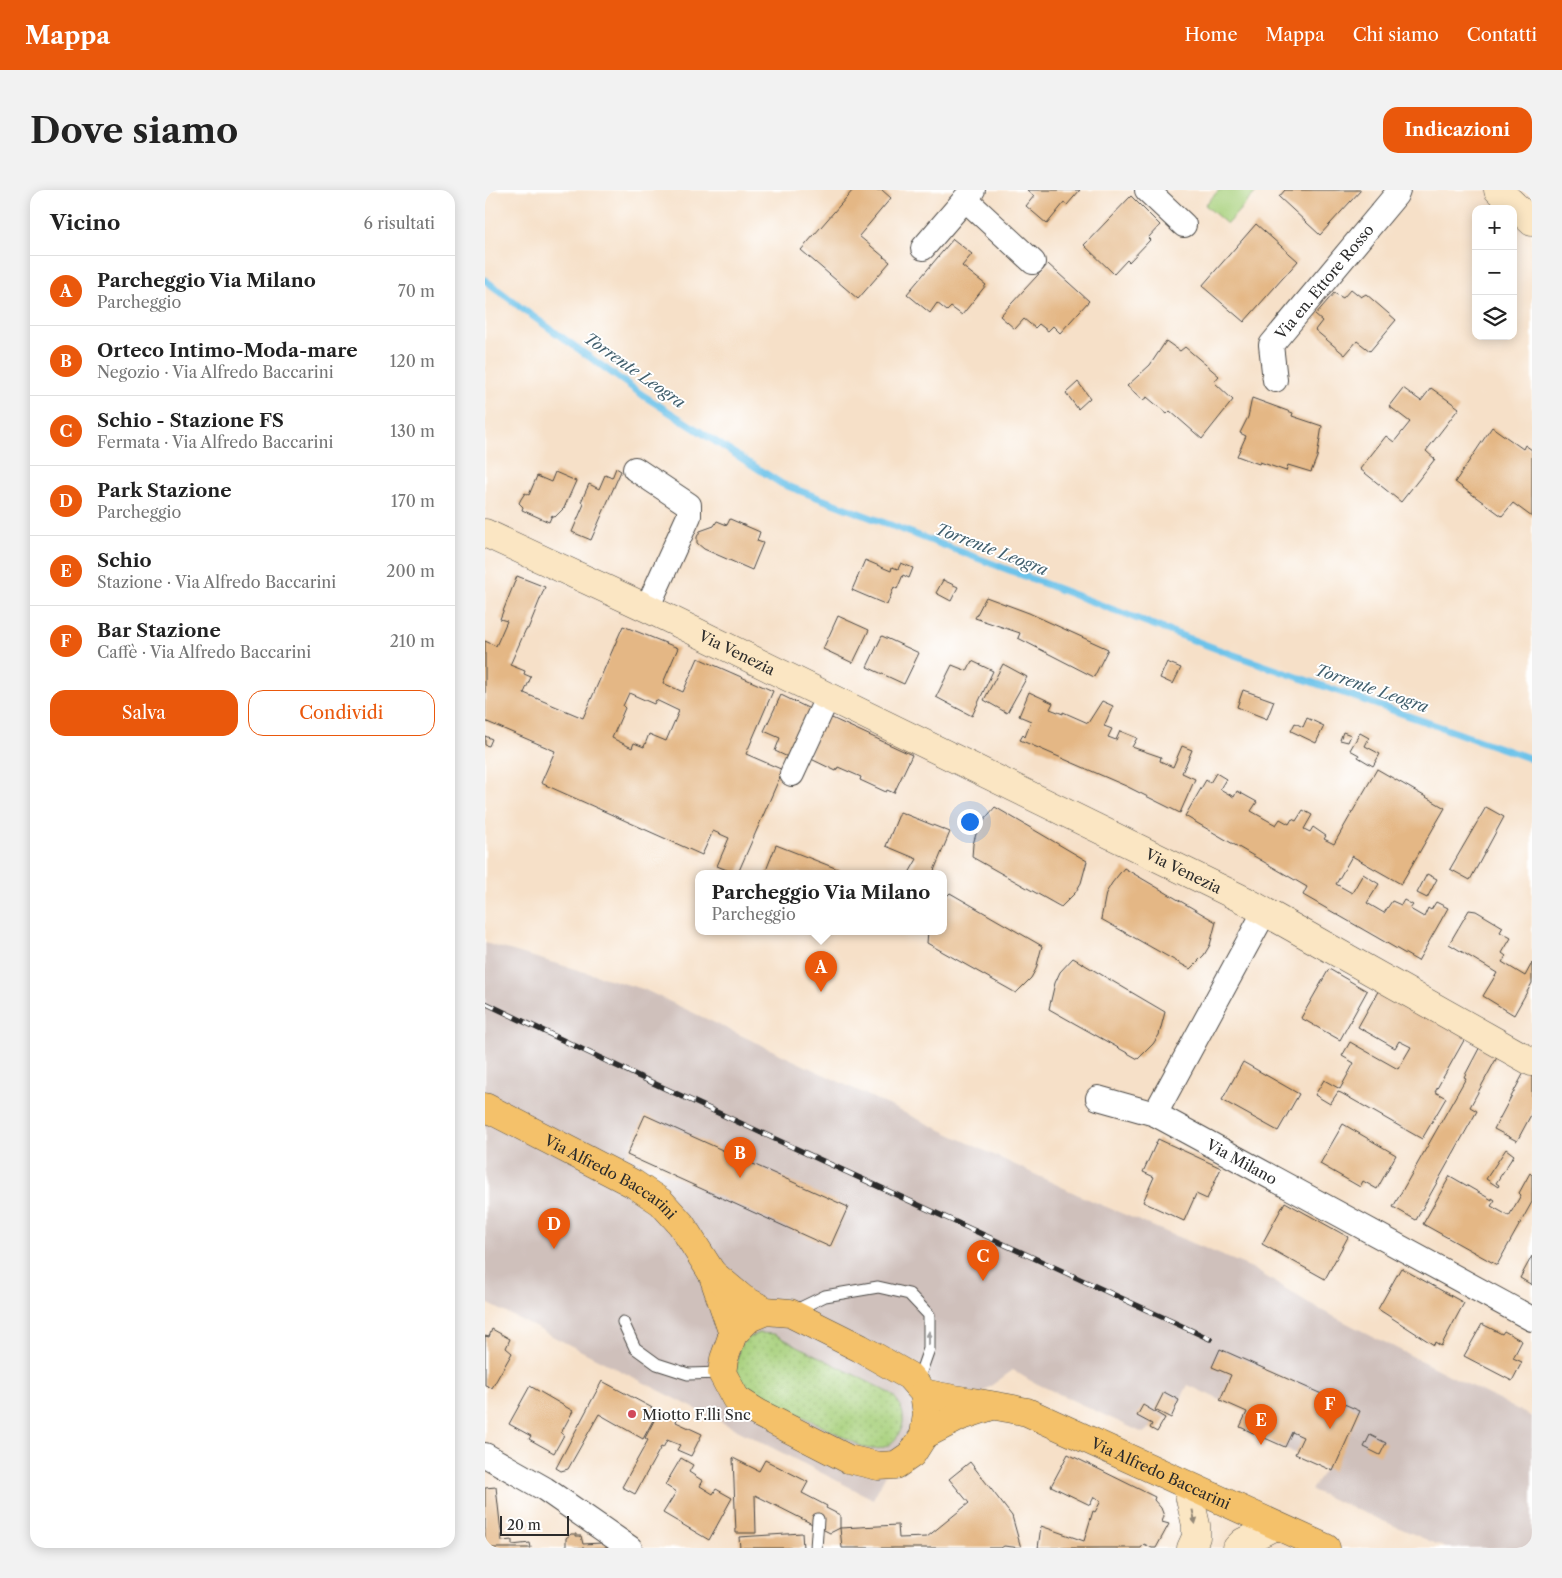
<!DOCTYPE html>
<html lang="it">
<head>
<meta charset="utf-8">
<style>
  :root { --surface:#fff; --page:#f2f2f2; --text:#222; --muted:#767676; --line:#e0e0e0; --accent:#ea580c }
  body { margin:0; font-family:"Libre Caslon Text",serif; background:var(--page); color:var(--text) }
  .controls { position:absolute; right:15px; top:15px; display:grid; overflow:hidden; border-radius:10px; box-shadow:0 2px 12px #0003 }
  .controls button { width:45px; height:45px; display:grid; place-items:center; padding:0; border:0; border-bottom:1px solid var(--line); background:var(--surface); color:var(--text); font:25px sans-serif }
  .scale { position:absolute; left:15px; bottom:12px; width:69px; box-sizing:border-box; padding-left:5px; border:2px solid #2b2b2b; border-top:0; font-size:14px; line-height:18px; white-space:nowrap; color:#2b2b2b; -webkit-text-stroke:4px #fff; paint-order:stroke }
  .you { position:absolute; left:484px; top:631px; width:18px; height:18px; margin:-12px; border:4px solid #fff; border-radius:50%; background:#1a73e8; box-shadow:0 0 0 8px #1a73e833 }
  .badge { display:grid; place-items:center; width:32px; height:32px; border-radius:50%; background:var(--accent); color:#fff; font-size:16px; font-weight:700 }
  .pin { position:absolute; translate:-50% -41px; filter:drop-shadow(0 1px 2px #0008) }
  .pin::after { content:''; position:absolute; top:26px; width:18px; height:15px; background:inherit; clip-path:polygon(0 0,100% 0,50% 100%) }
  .popup { position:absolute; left:210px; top:680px; width:252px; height:65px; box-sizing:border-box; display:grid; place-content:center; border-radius:10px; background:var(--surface); filter:drop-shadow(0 1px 4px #0005); font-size:16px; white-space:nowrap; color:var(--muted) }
  .popup b { font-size:19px; color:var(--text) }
  .popup::after { content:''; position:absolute; left:50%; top:100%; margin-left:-10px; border:10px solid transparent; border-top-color:var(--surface) }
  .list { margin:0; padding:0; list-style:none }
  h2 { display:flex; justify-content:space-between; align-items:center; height:65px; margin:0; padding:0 20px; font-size:21px }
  h2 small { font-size:16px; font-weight:400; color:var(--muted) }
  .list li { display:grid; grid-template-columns:32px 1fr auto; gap:15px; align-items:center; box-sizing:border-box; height:70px; padding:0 20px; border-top:1px solid var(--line) }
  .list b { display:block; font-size:19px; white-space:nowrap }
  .list p { margin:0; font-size:16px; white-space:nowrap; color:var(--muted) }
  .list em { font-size:16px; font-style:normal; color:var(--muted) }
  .actions { display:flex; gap:10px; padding:15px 20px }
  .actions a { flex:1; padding:11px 0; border:1px solid var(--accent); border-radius:15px; text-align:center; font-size:18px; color:var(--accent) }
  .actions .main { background:var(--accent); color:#fff }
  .icon { flex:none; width:28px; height:28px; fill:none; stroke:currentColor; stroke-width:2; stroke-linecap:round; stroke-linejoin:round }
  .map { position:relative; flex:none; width:1047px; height:1358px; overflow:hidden; border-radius:15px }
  header { display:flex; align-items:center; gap:30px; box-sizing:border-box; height:70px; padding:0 25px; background:var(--accent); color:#fff }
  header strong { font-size:24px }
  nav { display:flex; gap:28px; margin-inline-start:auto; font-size:18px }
  .intro { display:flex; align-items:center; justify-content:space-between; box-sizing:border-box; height:120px; padding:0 30px }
  h1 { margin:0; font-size:35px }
  .button { padding:12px 22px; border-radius:15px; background:var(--accent); color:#fff; font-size:18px; font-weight:700 }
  main { display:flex; gap:30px; padding:0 30px }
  aside { flex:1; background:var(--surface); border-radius:15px; box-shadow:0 2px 12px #0003 }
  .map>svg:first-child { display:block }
  .railway { fill:#cfc0bb }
  .grass { fill:#a7d07c; stroke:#697e54 }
  .park { fill:url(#park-dots); stroke:#697e54 }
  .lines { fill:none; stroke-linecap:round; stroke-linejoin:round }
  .stream { stroke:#6dc3ea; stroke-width:7 }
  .building { fill:#e4b785; fill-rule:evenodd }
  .lane-casing { stroke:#494643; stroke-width:13 }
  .street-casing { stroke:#494643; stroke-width:26 }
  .secondary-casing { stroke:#494643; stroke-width:29 }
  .primary-casing { stroke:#494643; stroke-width:29 }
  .lane { stroke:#fff; stroke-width:11 }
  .street { stroke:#fff; stroke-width:24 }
  .secondary { stroke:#fbe6c3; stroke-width:28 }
  .primary { stroke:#f4c16a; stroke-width:28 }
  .rail-casing { stroke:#2b2b2b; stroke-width:5.5 }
  .rail { stroke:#fff; stroke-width:4; stroke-dasharray:11; stroke-linecap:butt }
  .oneway { fill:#a0a0a0 }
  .oneway2 { fill:#938877 }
  .poi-dot { fill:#d1495b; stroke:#fff; stroke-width:2 }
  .labels { text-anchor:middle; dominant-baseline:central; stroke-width:4; stroke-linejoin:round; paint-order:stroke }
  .street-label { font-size:15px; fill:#2b2b2b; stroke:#fff }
  .poi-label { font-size:15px; fill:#2b2b2b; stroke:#fff; text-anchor:start }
  .water-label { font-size:16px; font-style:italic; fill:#42606e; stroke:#fff }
</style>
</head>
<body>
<header>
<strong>Mappa</strong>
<nav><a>Home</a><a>Mappa</a><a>Chi siamo</a><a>Contatti</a></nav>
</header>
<div class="intro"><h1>Dove siamo</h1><a class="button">Indicazioni</a></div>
<main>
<aside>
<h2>Vicino<small>6 risultati</small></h2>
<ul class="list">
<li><span class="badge">A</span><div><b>Parcheggio Via Milano</b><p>Parcheggio</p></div><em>70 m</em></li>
<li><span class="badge">B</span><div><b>Orteco Intimo-Moda-mare</b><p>Negozio · Via Alfredo Baccarini</p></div><em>120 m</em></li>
<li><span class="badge">C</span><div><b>Schio - Stazione FS</b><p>Fermata · Via Alfredo Baccarini</p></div><em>130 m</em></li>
<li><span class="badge">D</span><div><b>Park Stazione</b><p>Parcheggio</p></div><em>170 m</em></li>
<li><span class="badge">E</span><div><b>Schio</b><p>Stazione · Via Alfredo Baccarini</p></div><em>200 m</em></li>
<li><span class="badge">F</span><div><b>Bar Stazione</b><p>Caffè · Via Alfredo Baccarini</p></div><em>210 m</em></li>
</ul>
<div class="actions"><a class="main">Salva</a><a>Condividi</a></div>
</aside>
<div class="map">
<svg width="1047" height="1358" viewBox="0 0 1047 1358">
  <defs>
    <pattern id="park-dots" width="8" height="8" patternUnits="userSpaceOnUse" patternTransform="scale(1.25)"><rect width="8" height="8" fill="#a7d07c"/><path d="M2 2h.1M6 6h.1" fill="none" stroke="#90b36b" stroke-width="1.8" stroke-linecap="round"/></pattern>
  </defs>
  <rect width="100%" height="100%" fill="#fff"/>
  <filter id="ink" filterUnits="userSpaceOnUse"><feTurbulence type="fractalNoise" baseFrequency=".02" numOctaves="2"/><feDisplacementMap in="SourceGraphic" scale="10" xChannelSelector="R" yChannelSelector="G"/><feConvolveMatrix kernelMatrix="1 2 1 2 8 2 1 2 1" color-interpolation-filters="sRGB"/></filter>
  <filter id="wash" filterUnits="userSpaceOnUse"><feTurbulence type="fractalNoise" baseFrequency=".0096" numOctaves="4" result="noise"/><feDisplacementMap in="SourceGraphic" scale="20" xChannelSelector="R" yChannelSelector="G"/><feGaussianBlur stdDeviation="1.12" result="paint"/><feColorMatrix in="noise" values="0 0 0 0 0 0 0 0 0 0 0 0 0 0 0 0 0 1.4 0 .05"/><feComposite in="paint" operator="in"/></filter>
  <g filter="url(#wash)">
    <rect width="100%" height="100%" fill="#f6e0c8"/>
    <!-- railway -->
    <path class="railway" d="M0 753 158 799 600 1008 767 1078 832 1118 1047 1227V1358H961L826 1300 841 1278 755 1237 761 1222 703 1195 686 1228H680L672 1242 665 1238 658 1243 546 1191 528 1180 412 1263 388 1309 0 1112Z"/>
    <!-- grass -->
    <path class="grass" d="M734 0H773L742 34 720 15Z"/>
    <!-- park -->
    <path class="park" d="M274 1143 289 1144 407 1204C410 1208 415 1213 416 1218 424 1237 409 1260 387 1259 384 1259 379 1257 376 1256L266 1200 256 1191 251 1179 254 1158 261 1149Z"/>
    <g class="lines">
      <!-- stream -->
      <path class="stream" d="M0 90 39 120 159 206 297 294 732 459 1047 569"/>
    </g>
    <g id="blocks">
      <!-- building -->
      <path class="building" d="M368 0H397L406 8 374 46 405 72 373 109 316 60Z
        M542 0H595L582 15 579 13 562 34 541 16 549 6Z
        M800 0H876L835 45 794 7Z
        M646 6 675 35 663 48 665 50 644 72 642 70 629 84 599 55Z
        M771 34 813 71 759 132 717 96Z
        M468 49 487 64 477 76 501 95 477 125 466 117 462 121 452 113 445 123 422 104Z
        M563 74 604 111 575 143 568 136 563 141 554 134 550 138 539 129 530 139 515 126Z
        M866 99 876 107 881 104 911 130 885 161 872 151 860 165 830 140 837 131 830 125 849 103 858 108Z
        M681 151 695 161 700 157 734 186 729 192 748 210 717 249 685 221 682 224 662 207 658 210 642 196 665 175Z
        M593 192 605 208 593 219 581 203Z
        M918 198 936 211 946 198 974 218 941 261 950 269 916 312 875 279 901 246 909 252 925 232 904 216Z
        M767 208 808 223 807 226 837 236 832 267 826 282 803 275 801 281 775 272 774 274 752 266 761 246 755 243 763 227Z
        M1007 237 1038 259 1040 255 1047 260V327L1028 313 1017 326 970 292Z
        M131 278 136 281 106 350 87 342 99 314 96 312 104 294 114 299 120 285 127 288Z
        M70 282 91 291 79 318 70 327 67 325 64 332 37 320 38 317 34 313 36 309 40 303 44 305 52 286 66 292Z
        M245 329 275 342 272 351 278 353 267 380 219 359 212 353V347L215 341 229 336 232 331 242 335Z
        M380 370 406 381 407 377 413 379 416 373 428 378 424 388 418 385 412 399 409 397 402 415 367 400Z
        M32 386 60 397 43 439H41L25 475 40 481 39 484 46 487 39 503 98 528 138 436 193 458 178 493 198 502 213 468 288 501 261 564 298 580 253 683H249L232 676 244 648 228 641 217 665 56 593 70 561 0 531V451L11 456 22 431 15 429ZM144 503 169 514 171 510 194 521 181 551 164 544 159 557 149 553 147 558 127 548 140 518 138 516Z
        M458 390 473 397 466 411 451 403Z
        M501 407 544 423 623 459 609 487 533 448 535 443 490 428Z
        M353 426 384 440 368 473 338 459Z
        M397 446 434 463 419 494 382 477Z
        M487 471 508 481 487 526 451 507 467 475 482 481Z
        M682 472 696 478 688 494 675 488Z
        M518 474 542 487 522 523 499 510Z
        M758 500 789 511 782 529 752 517Z
        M544 502 568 513 565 519 578 524V522L603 533 617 511 628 516 619 536 627 539 623 547 631 550 635 541 652 548 647 557 676 567 675 571 688 577 697 556 707 560 697 583 710 589 695 623 641 596 535 550 538 545 540 547 546 531 534 526Z
        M296 505 327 520 305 568 290 561 295 548 279 541Z
        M336 523 427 565 409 603 402 600 401 602 375 590 376 587 353 577 351 581 324 568Z
        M822 528 839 536 831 553 806 541 810 533 818 537Z
        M858 542 866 545 863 552 855 550Z
        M875 543 884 548 880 556 895 564 888 576 873 567 874 565 865 560Z
        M0 546 7 549 4 556 0 555Z
        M892 579 960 618 916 694 867 666 851 694 867 703 878 684 894 694 882 713 899 723 907 711 916 715 919 710 928 715 925 719 939 727 943 718 946 720 951 712 963 718 933 771 818 705 822 697 700 626 721 590 725 593 731 583 741 589 735 599 749 607 752 601 772 612 766 621 791 635 795 629 804 634 807 629 811 631 818 620 827 625 819 639 825 642 828 637 841 646 839 649 849 654Z
        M510 617 602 671 596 693 590 703 576 717 487 667 488 654 492 641 498 631Z
        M1001 617 1019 627 985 690 965 679Z
        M415 622 465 642 448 683H424L432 669 401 656Z
        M291 655 363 683H280Z
        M639 678 731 732 725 755 719 765 705 779 616 729 621 703 627 693Z
        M942 684 952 689 942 708 932 703Z
        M465 703 557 756 551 779 546 788 531 803 442 753 443 741H458V710Z
        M984 720 991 721 1018 737 1015 742 1026 748 1017 763 1021 766 1017 772 1040 786 1047 773V793L1029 825 998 806 1012 783 964 754Z
        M588 768 680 822 674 845 668 854 653 869 564 819 570 793 575 782Z
        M844 779 882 801 855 850 816 828Z
        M896 796 982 845 950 902 961 908 937 949 856 903 853 902 845 914 830 905 839 890 855 899 869 873 857 866 865 852 913 879 926 857 914 851 910 858 873 837Z
        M999 849 1016 860 985 917 992 921 931 1030 908 1017 981 888 979 887Z
        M758 872 814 904 793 941 737 910Z
        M1043 875 1047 877V923L1032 951 1009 939Z
        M160 925 363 1017 345 1057 142 965Z
        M858 934 911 965 892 999 878 991 875 997 835 974Z
        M673 949 736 978 722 1009 711 1004 699 1031 658 1012 669 987 658 982Z
        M1021 959 1029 965 1011 993 1014 995 1013 997 1001 989Z
        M1045 983 1047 985V1012L1012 1075 938 1034 965 986 1007 1010V1008L1010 1010 1006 1016 1024 1026 1036 1005 1034 1003Z
        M800 1012 863 1047 840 1089 777 1054Z
        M1047 1066V1095L1035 1088Z
        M916 1078 979 1113 956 1156 950 1152 949 1155 893 1119Z
        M997 1134 1017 1144 1019 1141 1037 1151 1028 1168 1037 1172 1027 1191 979 1166Z
        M7 1139 25 1149 21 1158 27 1163 7 1198 0 1195V1146L4 1147Z
        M735 1159 875 1221 848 1281 810 1264 818 1247 807 1242 800 1257 755 1237 762 1222 735 1210 746 1185 727 1177Z
        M117 1191 173 1221 158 1249 114 1224 83 1279 76 1281 71 1278Z
        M45 1196 88 1221 76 1243 79 1245 69 1263 44 1249 46 1246 24 1234Z
        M679 1202 694 1210 686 1228 670 1220Z
        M658 1215 680 1228 672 1242 665 1238 667 1234 652 1226Z
        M174 1221 192 1229 191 1232 217 1244 206 1266 192 1260 195 1255 182 1250 178 1258 176 1257 150 1304 137 1297 163 1250 160 1248Z
        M885 1245 901 1253 895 1265 879 1257Z
        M583 1264 670 1307 669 1310 676 1318 679 1326 677 1332 684 1334 671 1358H667L659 1354 656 1358H553L556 1336 599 1351 608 1321 610 1322 616 1311 609 1307 605 1315 566 1296Z
        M196 1268 208 1275 204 1282 218 1291 215 1296 228 1304 231 1299 247 1308 224 1350 178 1323 191 1302 180 1295Z
        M248 1268 274 1281 280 1270 323 1292 317 1303 342 1316 341 1318 355 1325V1338L345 1343 270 1305 271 1343H251Z
        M485 1272 527 1326 536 1358 519 1356 516 1358H357L355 1338 413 1335 414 1348 442 1347 484 1313 464 1289Z
        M11 1297 17 1351 27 1350V1355L45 1353 46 1358H0V1298Z
        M317 1343 318 1358H255L254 1347Z
        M86 1344H91V1346H96L98 1354 135 1352 137 1358H81V1348Z"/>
    </g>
  </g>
  <g filter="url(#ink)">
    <use href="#blocks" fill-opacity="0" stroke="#494643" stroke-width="1"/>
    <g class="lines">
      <!-- lane casing -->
      <g class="lane-casing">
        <path id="lane" d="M307 1122 340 1106 393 1097 424 1104 444 1125V1159L432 1193
          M138 1132 150 1158 172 1174 203 1184 237 1183
          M331 1358 333 1329"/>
      </g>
      <!-- street casing -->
      <g class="street-casing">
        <g id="street">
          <path d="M662 0 699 35"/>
          <path d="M480 9 548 72"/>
          <path d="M438 58 488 0"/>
          <path id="s1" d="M790 190 786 155 911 5 913 0"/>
          <path d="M150 279 204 315V326L162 418"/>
          <path d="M307 584 343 506"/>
          <path id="s2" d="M780 721 670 924 1047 1129"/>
          <path d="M613 908 670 924"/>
          <path d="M0 1265 60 1299 145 1358"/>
        </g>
      </g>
      <!-- secondary casing -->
      <g class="secondary-casing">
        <g id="secondary">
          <path d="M1013 0 1047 32"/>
          <path id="s3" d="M0 343 162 418 759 710 1047 872"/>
          <path d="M702 1296 711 1335V1347L706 1358"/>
          <path d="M752 1358 758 1352 790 1336"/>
        </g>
      </g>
      <!-- primary casing -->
      <g class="primary-casing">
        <g id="primary">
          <path id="s4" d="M0 917 149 994 176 1012 196 1034 227 1083 248 1144"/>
          <path d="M227 1083 258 1109 281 1121 305 1123 375 1158 424 1186 439 1203 442 1224 439 1245 427 1264 411 1275 393 1276 363 1269 273 1223 251 1209 237 1183 239 1169 248 1144 264 1128 281 1121"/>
          <path id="s5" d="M439 1203C473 1211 507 1214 542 1222L841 1358"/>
          <path d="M439 1245 474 1227 504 1217"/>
        </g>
      </g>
      <!-- lane -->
      <use href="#lane" class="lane"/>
      <!-- street -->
      <use href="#street" class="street"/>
      <!-- secondary -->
      <use href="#secondary" class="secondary"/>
      <!-- primary -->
      <use href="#primary" class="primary"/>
      <!-- rail casing -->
      <g class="rail-casing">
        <path id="rail" d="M0 813 153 886 725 1149"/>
      </g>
      <!-- rail -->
      <use href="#rail" class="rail"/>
    </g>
    <!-- one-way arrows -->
    <defs><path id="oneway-solid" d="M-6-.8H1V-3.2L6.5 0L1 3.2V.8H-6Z" transform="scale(1.25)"/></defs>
    <use class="oneway" href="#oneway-solid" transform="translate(444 1148) rotate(-90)"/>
    <use class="oneway2" href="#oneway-solid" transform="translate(709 1327) rotate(78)"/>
  </g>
  <!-- markers -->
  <circle class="poi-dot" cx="147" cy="1224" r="5"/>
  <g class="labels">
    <!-- street labels -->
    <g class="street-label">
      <text stroke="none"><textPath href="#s1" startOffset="118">Via en. Ettore Rosso</textPath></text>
      <text stroke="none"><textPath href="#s3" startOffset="279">Via Venezia</textPath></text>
      <text stroke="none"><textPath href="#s3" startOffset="776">Via Venezia</textPath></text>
      <text stroke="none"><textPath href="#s2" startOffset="330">Via Milano</textPath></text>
      <text stroke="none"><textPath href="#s4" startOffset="144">Via Alfredo Baccarini</textPath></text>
      <text stroke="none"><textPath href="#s5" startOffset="252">Via Alfredo Baccarini</textPath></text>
    </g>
    <!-- poi labels -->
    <g class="poi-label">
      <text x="157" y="1224">Miotto F.lli Snc</text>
    </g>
    <!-- water labels -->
    <g class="water-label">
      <text transform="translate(150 180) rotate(35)">Torrente Leogra</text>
      <text transform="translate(507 359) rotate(21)">Torrente Leogra</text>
      <text transform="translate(887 498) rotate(19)">Torrente Leogra</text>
    </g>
  </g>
</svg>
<div class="controls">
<button>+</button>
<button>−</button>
<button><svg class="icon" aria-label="layers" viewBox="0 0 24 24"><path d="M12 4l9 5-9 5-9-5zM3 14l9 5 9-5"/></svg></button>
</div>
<div class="scale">20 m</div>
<div class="you"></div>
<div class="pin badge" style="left:336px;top:802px">A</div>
<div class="popup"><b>Parcheggio Via Milano</b>Parcheggio</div>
<div class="pin badge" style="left:255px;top:988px">B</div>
<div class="pin badge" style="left:498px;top:1091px">C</div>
<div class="pin badge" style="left:69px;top:1059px">D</div>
<div class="pin badge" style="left:776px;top:1255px">E</div>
<div class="pin badge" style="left:845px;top:1239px">F</div>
</div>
</main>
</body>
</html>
